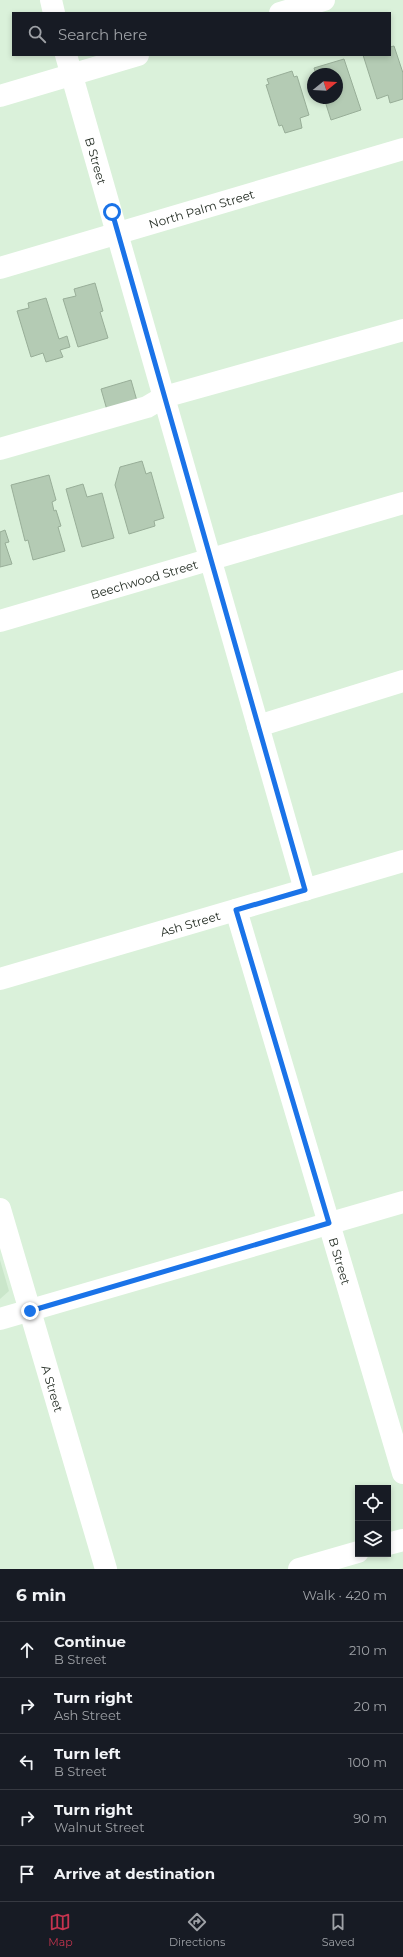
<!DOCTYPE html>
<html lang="en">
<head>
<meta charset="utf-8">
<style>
  :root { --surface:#171b24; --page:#20242c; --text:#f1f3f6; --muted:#9ea1a6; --line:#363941; --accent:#c5344f }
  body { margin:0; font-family:Montserrat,sans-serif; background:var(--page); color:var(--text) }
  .controls { position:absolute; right:12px; bottom:12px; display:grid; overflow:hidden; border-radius:0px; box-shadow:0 2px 6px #0003 }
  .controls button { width:36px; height:36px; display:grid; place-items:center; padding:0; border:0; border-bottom:1px solid var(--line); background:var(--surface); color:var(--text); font:20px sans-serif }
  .compass { position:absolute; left:307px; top:68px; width:36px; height:36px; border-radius:50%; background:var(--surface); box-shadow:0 2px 6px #0003; rotate:72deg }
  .stop { position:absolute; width:12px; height:12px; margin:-9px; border:3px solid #1a73e8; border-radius:50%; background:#fff }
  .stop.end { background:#1a73e8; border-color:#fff; box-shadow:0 1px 4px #0008 }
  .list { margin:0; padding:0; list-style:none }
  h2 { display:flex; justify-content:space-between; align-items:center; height:52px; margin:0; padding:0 16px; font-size:17px }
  h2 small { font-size:13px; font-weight:400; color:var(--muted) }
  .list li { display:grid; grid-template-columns:26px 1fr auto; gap:12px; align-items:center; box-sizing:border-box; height:56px; padding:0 16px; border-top:1px solid var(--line) }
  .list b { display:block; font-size:15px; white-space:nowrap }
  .list p { margin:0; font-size:13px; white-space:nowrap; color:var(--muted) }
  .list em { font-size:13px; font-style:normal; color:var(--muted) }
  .icon { flex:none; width:22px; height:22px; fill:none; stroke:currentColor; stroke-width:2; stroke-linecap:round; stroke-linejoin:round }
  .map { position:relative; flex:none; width:403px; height:1569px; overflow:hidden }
  .search { position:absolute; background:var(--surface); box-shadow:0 2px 6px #0003; left:12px; right:12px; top:12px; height:44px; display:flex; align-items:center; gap:10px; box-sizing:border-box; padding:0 14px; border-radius:0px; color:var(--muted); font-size:15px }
  .sheet { height:332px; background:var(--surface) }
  nav { display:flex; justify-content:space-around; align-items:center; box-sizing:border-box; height:56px; border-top:1px solid var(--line); background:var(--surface); font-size:11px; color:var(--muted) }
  nav a { display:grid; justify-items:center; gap:2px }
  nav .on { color:var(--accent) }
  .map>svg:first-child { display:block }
  .built { fill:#cae6ca }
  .building { fill:#b4cbb4; stroke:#98ae98 }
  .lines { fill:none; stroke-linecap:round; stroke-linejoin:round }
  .minor { stroke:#fff; stroke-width:22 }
  .route { stroke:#1a73e8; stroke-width:5 }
  .labels { text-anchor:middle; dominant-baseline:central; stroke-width:4; stroke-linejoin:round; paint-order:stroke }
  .street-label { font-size:12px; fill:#242d24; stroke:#daf1da }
</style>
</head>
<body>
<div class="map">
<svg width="403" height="1569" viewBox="0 0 403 1569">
  <rect width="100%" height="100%" fill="#daf1da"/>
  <!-- built -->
  <path class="built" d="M0 1260 9 1291 0 1299Z"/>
  <!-- building -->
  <path class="building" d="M394 46 403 73V99L390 103 388 95 377 99 363 55H390V47Z
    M344 59 361 110 331 120 324 98H337V74H316L314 68Z
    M292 71 294 77 297 76 309 115 300 118 302 128 285 133 282 125 279 126 266 85 269 84 267 79Z
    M95 283 103 311 100 312 108 338 78 347 63 299 76 296 74 289Z
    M46 298 59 339 67 336 70 347 60 350 63 357 46 362 43 353 31 357 17 311 29 308 28 303Z
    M131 380 137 401 107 410 101 389Z
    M142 461 146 474 151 472 164 518 154 521 155 526 129 534 115 485 120 467Z
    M49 475 56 500 52 502 54 511 56 510 61 526 58 527 65 551 33 560 28 540 25 541 11 485Z
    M83 484 87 497 102 493 114 538 82 547 66 489Z
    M5 530 9 542 5 543 12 564 0 567V532Z"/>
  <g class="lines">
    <!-- minor -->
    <g class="minor">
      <path d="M51 0 54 13"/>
      <path d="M280 13 324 0"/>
      <path id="s1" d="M66 55 305 890"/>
      <path d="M0 96 138 55"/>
      <path id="s2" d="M0 268 403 149"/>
      <path d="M0 449 147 407 164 397 403 330"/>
      <path id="s3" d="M0 621 403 503"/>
      <path d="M258 726 403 681"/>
      <path id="s4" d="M236 910 403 1473"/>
      <path id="s5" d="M0 979 403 861"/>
      <path id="s6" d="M0 1209 106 1569"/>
      <path d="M0 1319 403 1202"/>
      <path d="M388 1544 403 1540"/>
      <path d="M299 1569 358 1552"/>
    </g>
  </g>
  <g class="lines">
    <!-- route -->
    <path class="route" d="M30 1311 329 1223 236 910 305 890 112 212"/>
  </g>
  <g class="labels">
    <!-- street labels -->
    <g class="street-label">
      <text stroke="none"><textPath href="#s1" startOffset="110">B Street</textPath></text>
      <text stroke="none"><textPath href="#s2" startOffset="210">North Palm Street</textPath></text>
      <text stroke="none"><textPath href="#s3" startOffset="150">Beechwood Street</textPath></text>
      <text stroke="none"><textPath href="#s5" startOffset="198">Ash Street</textPath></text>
      <text stroke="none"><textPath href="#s4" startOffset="366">B Street</textPath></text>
      <text stroke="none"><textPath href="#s6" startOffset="187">A Street</textPath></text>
    </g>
  </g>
</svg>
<div class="controls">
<button><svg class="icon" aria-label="locate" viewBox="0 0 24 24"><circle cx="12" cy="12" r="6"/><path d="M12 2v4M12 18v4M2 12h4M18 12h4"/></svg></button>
<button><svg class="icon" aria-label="layers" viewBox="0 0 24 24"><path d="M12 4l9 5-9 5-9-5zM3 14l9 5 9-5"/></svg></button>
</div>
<svg class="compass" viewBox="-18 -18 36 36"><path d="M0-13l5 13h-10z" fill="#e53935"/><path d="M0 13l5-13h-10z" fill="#9ea1a6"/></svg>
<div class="stop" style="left:112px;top:212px"></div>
<div class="stop end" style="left:30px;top:1311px"></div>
<div class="search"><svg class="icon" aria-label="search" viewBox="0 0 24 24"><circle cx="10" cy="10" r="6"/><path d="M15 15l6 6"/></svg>Search here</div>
</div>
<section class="sheet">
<h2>6 min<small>Walk · 420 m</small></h2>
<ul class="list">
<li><svg class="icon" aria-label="ahead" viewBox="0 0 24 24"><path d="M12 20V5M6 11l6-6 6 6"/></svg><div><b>Continue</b><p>B Street</p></div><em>210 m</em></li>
<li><svg class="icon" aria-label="right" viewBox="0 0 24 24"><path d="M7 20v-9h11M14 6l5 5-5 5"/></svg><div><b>Turn right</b><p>Ash Street</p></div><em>20 m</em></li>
<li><svg class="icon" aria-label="left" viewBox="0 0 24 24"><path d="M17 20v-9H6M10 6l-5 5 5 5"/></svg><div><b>Turn left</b><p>B Street</p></div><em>100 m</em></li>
<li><svg class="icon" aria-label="right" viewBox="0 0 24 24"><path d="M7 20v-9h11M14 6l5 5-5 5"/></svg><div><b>Turn right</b><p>Walnut Street</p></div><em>90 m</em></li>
<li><svg class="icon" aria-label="arrive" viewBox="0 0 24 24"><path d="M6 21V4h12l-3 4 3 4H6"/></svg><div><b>Arrive at destination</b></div></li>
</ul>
</section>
<nav>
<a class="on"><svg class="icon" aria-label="map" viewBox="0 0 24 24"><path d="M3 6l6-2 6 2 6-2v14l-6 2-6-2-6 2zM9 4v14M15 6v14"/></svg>Map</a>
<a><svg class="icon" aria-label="directions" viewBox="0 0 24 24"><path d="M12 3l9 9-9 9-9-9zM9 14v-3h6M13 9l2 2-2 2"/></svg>Directions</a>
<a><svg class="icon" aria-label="saved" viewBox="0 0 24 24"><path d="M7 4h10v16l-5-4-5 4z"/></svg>Saved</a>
</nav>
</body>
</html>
